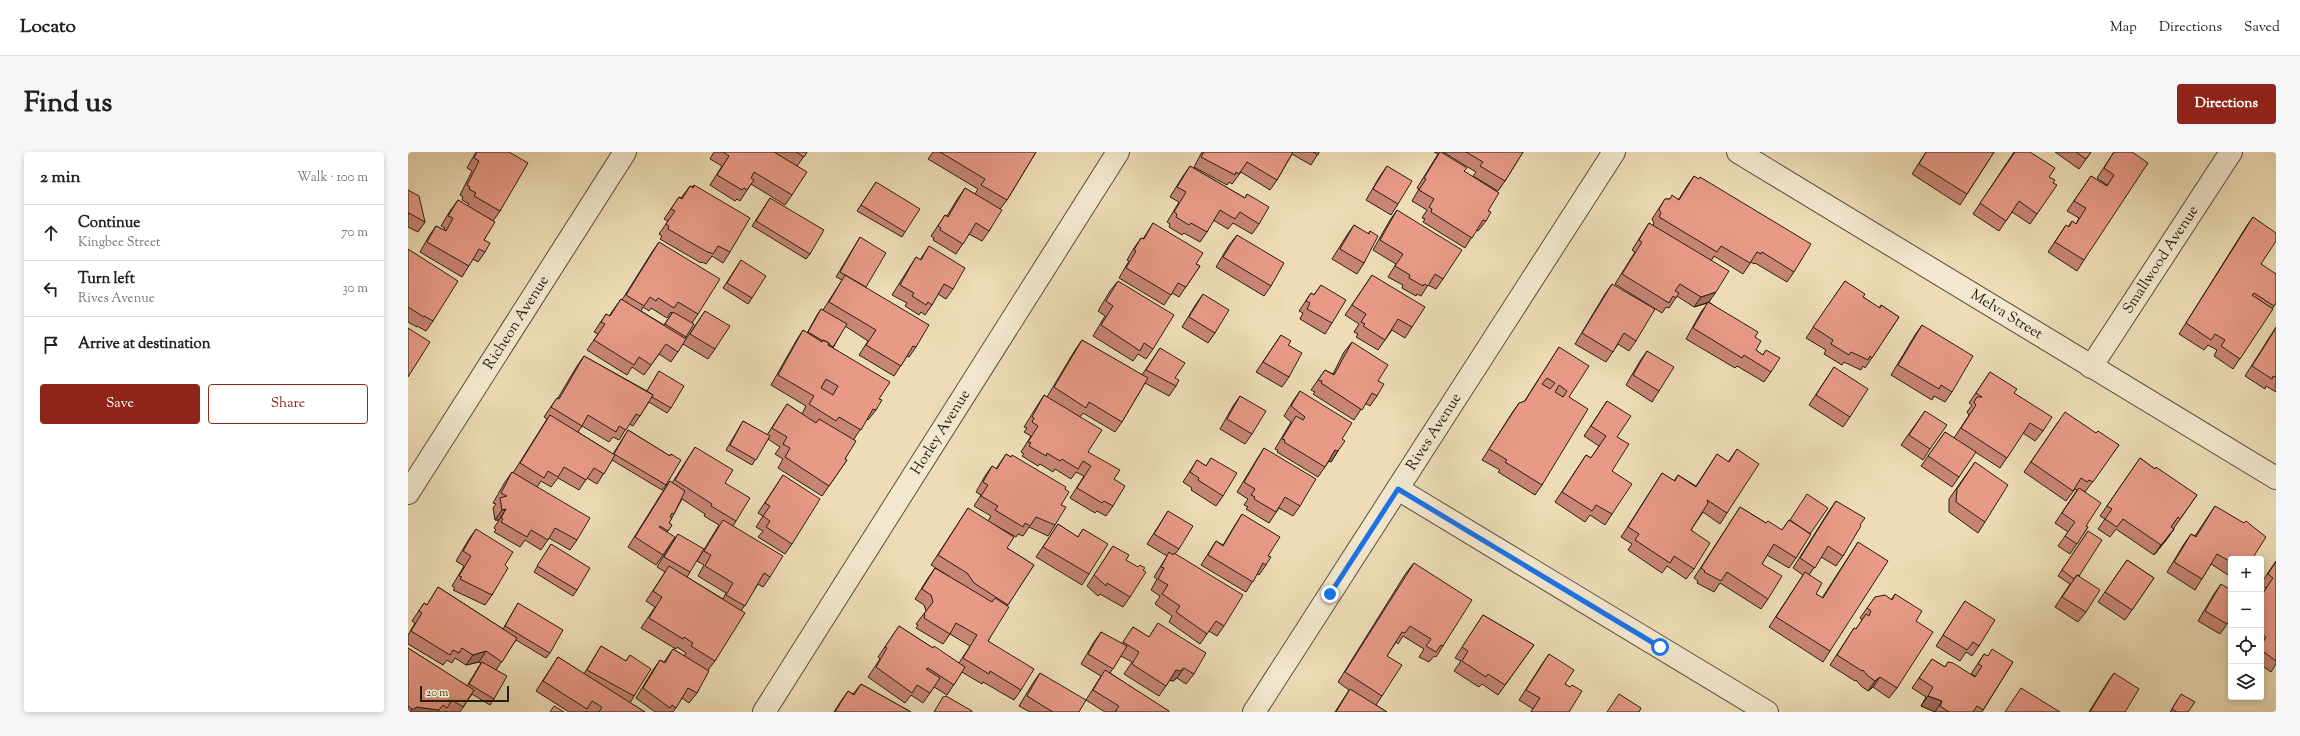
<!DOCTYPE html>
<html lang="en">
<head>
<meta charset="utf-8">
<style>
  :root { --surface:#fff; --page:#f6f6f6; --text:#202124; --muted:#757577; --line:#e0e0e0; --accent:#8f2418 }
  body { margin:0; font-family:"Sorts Mill Goudy",serif; background:var(--page); color:var(--text) }
  .controls { position:absolute; right:12px; bottom:12px; display:grid; overflow:hidden; border-radius:4px; box-shadow:0 2px 6px #0003 }
  .controls button { width:36px; height:36px; display:grid; place-items:center; padding:0; border:0; border-bottom:1px solid var(--line); background:var(--surface); color:var(--text); font:20px sans-serif }
  .scale { position:absolute; left:12px; bottom:10px; width:89px; box-sizing:border-box; padding-left:4px; border:2px solid #271e11; border-top:0; font-size:11px; line-height:14px; white-space:nowrap; color:#271e11; -webkit-text-stroke:3px #f3e8cf; paint-order:stroke }
  .stop { position:absolute; width:12px; height:12px; margin:-9px; border:3px solid #1a73e8; border-radius:50%; background:#fff }
  .stop.end { background:#1a73e8; border-color:#fff; box-shadow:0 1px 4px #0008 }
  .list { margin:0; padding:0; list-style:none }
  h2 { display:flex; justify-content:space-between; align-items:center; height:52px; margin:0; padding:0 16px; font-size:17px }
  h2 small { font-size:13px; font-weight:400; color:var(--muted) }
  .list li { display:grid; grid-template-columns:26px 1fr auto; gap:12px; align-items:center; box-sizing:border-box; height:56px; padding:0 16px; border-top:1px solid var(--line) }
  .list b { display:block; font-size:15px; white-space:nowrap }
  .list p { margin:0; font-size:13px; white-space:nowrap; color:var(--muted) }
  .list em { font-size:13px; font-style:normal; color:var(--muted) }
  .actions { display:flex; gap:8px; padding:12px 16px }
  .actions a { flex:1; padding:9px 0; border:1px solid var(--accent); border-radius:4px; text-align:center; font-size:14px; color:var(--accent) }
  .actions .main { background:var(--accent); color:#fff }
  .icon { flex:none; width:22px; height:22px; fill:none; stroke:currentColor; stroke-width:2; stroke-linecap:round; stroke-linejoin:round }
  .map { position:relative; flex:none; width:1868px; height:560px; overflow:hidden; border-radius:4px }
  header { display:flex; align-items:center; gap:24px; box-sizing:border-box; height:56px; padding:0 20px; background:var(--surface); border-bottom:1px solid var(--line) }
  header strong { font-size:19px }
  nav { display:flex; gap:22px; margin-inline-start:auto; font-size:14px }
  .intro { display:flex; align-items:center; justify-content:space-between; box-sizing:border-box; height:96px; padding:0 24px }
  h1 { margin:0; font-size:28px }
  .button { padding:10px 18px; border-radius:4px; background:var(--accent); color:#fff; font-size:14px; font-weight:700 }
  main { display:flex; gap:24px; padding:0 24px }
  aside { flex:1; background:var(--surface); border-radius:4px; box-shadow:0 2px 6px #0003 }
  .map>svg:first-child { display:block }
  .lines { fill:none; stroke-linecap:round; stroke-linejoin:round }
  .minor-casing { stroke:#584e3a; stroke-width:24 }
  .tertiary-casing { stroke:#584e3a; stroke-width:24 }
  .minor { stroke:#f3e8cf; stroke-width:22 }
  .tertiary { stroke:#f3e8cf; stroke-width:22 }
  .wall { fill:#c88474; stroke:#271e11; fill-rule:evenodd }
  .shaded-wall { fill:#a26c5e; stroke:#271e11 }
  .building { fill:#e89a87; stroke:#271e11; fill-rule:evenodd }
  .route { stroke:#1a73e8; stroke-width:5 }
  .labels { text-anchor:middle; dominant-baseline:central; stroke-width:4; stroke-linejoin:round; paint-order:stroke }
  .street-label { font-size:15px; fill:#271e11; stroke:#f3e8cf }
</style>
</head>
<body>
<header>
<strong>Locato</strong>
<nav><a>Map</a><a>Directions</a><a>Saved</a></nav>
</header>
<div class="intro"><h1>Find us</h1><a class="button">Directions</a></div>
<main>
<aside>
<h2>2 min<small>Walk · 100 m</small></h2>
<ul class="list">
<li><svg class="icon" aria-label="ahead" viewBox="0 0 24 24"><path d="M12 20V5M6 11l6-6 6 6"/></svg><div><b>Continue</b><p>Kingbee Street</p></div><em>70 m</em></li>
<li><svg class="icon" aria-label="left" viewBox="0 0 24 24"><path d="M17 20v-9H6M10 6l-5 5 5 5"/></svg><div><b>Turn left</b><p>Rives Avenue</p></div><em>30 m</em></li>
<li><svg class="icon" aria-label="arrive" viewBox="0 0 24 24"><path d="M6 21V4h12l-3 4 3 4H6"/></svg><div><b>Arrive at destination</b></div></li>
</ul>
<div class="actions"><a class="main">Save</a><a>Share</a></div>
</aside>
<div class="map">
<svg width="1868" height="560" viewBox="0 0 1868 560">
  <rect width="100%" height="100%" fill="#eddcb5"/>
  <filter id="stains"><feTurbulence type="fractalNoise" baseFrequency=".005" numOctaves="4"/><feColorMatrix values="0 0 0 0 .2 0 0 0 0 .09 0 0 0 0 .02 0 0 0 .5 -.17"/></filter>
  <radialGradient id="worn" r=".72"><stop offset=".6" stop-color="#630" stop-opacity="0"/><stop offset="1" stop-color="#630" stop-opacity=".3"/></radialGradient>
  <g class="lines">
    <!-- minor casing -->
    <g class="minor-casing">
      <g id="minor">
        <path id="s1" d="M1330 0 1868 326"/>
        <path id="s2" d="M1683 215 1823 0"/>
        <path d="M990 337 1359 560"/>
        <path id="s3" d="M0 341 217 0"/>
        <path id="s4" d="M356 560 710 0"/>
      </g>
    </g>
    <!-- tertiary casing -->
    <g class="tertiary-casing">
      <g id="tertiary">
        <path id="s5" d="M846 560 1206 0"/>
      </g>
    </g>
    <!-- minor -->
    <use href="#minor" class="minor"/>
    <!-- tertiary -->
    <use href="#tertiary" class="tertiary"/>
  </g>
  <!-- wall -->
  <path class="wall" d="M68 0H101L92 59 85 69 76 88 77 100 70 110 65 107 54 125 12 100 21 84 28 74 36 78 37 76 33 74 42 59 50 48 59 54 61 52 54 48 55 45 52 43 64 19 59 16Z
    M306 0H399L389 14 384 43 377 53 343 32 332 49 329 47 327 49 302 33 314 14 302 7Z
    M525 0H628L599 48 592 57 581 79 574 89 561 82 548 102 525 88 526 86 523 84 537 63 539 64 550 46 557 36 567 42 570 37 520 7Z
    M794 0H911L903 13 884 2 869 28 862 38 833 20 824 32 821 30 819 33 786 15Z
    M1026 0H1033L1056 19 1080 59 1078 69 1070 79 1068 78 1057 96 1015 70 1017 67 1014 66 1019 58 1004 49 1011 37 1009 36 1030 2Z
    M1035 0H1115L1097 29 1090 39 1065 24 1068 20Z
    M1518 0H1586L1552 53 1504 22Z
    M1606 0 1641 25 1629 62 1622 72 1604 60 1591 79 1565 62Z
    M1647 0H1683L1671 17Z
    M1706 0H1724L1676 108 1669 119 1640 100 1658 73 1660 75 1664 69 1668 72 1671 66 1659 59 1683 24 1698 34 1699 33 1689 26Z
    M782 14 837 46 839 42 851 72 844 82 825 71 820 77 805 68 799 80 792 90 776 81 774 83 761 75 762 72 759 70 771 50 762 45 775 24Z
    M979 14 990 52 983 63 958 48 972 24Z
    M1286 24 1386 120 1379 130 1347 111 1346 112 1343 110 1335 122 1306 104 1303 109 1301 150 1347 185 1348 198 1355 203 1358 198 1363 220 1356 230 1329 214 1327 216 1278 187 1293 160 1300 151 1286 155 1269 144 1261 156 1258 155 1254 161 1207 132 1227 100 1224 98 1241 71 1245 74 1246 71 1244 67 1257 47H1271L1279 34Z
    M468 30 497 80 494 85 449 59Z
    M286 33 322 100 315 111 304 104 298 112 294 110 293 111 252 87 254 84 251 82 260 69 256 67 271 45 273 46 282 34 284 35Z
    M0 38 17 70 10 80 0 75Z
    M362 46 402 102 398 107 344 74Z
    M989 58 1035 127 1028 137 1020 133 1013 144 1009 142 1008 144 994 136 995 133 980 125 988 112 965 98 982 68Z
    M1845 65 1853 112 1868 151 1825 217 1806 204 1809 198 1800 193 1796 198 1771 182 1838 75Z
    M745 71 788 112 792 114 771 145 764 141 756 153 711 126 721 109 719 108 726 96 733 86 735 87Z
    M946 73 960 82 962 79 956 111 949 122 924 107 939 83Z
    M829 83 863 134 856 144 808 115 821 93Z
    M452 85 457 135 508 195 501 205 499 204 486 224 451 203 460 189 437 174 425 196 471 247 468 258 460 268 459 267 446 287 437 307 439 308 414 344 370 316 375 307 367 302 372 295 360 287 344 313 318 298 335 269 359 283 379 252 394 262 398 254 363 233 388 189 395 178 399 181 409 163 413 157 415 158 434 128 428 125Z
    M251 90 290 162 284 171 286 172 277 186 278 187 297 159 307 197 300 207 275 192 263 210 251 202 236 223 224 215 219 223 179 198 190 182 186 180 198 162 201 164 213 147 214 148 244 100ZM235 155 241 159 243 156 259 166 263 160 264 161 256 173 233 159Z
    M521 94 545 137 538 147 530 142 524 153 517 163 513 160 511 163 497 154 499 151 484 143 501 116 508 105 512 108Z
    M0 97 25 169 18 179 9 174V175L0 170Z
    M333 108 344 146 340 152 315 136Z
    M964 123 1004 175 997 186 984 178 970 198 948 185 950 182 946 180 951 172 937 163Z
    M710 129 745 197 738 207 730 202 725 209 685 184 697 164 690 159 702 139Z
    M1437 129 1455 145 1471 156 1473 153 1491 165 1457 216 1455 214 1453 218 1436 210 1434 213 1416 202 1418 198 1398 186Z
    M1204 132 1228 189 1221 199 1210 192 1198 210 1167 192 1197 142Z
    M913 133 924 171 917 182 892 167 895 161 891 159 903 141 906 143Z
    M795 142 807 181 800 191 774 175 788 152Z
    M1514 173 1544 240 1537 250 1526 244 1524 248 1483 223 1507 183Z
    M1868 175V240L1858 234 1857 237 1837 224Z
    M873 183 880 193 881 225 874 235 848 220Z
    M674 188 734 223 752 196 767 226 768 234 761 244 737 231 714 270 707 280 675 261 672 265 680 300 706 327 705 354 698 364 689 359 687 361 662 346 676 324 668 320 663 327 647 317 645 320 632 312 630 314 614 304 616 302 613 300 623 284 616 280 619 276 616 275 629 254 636 243 639 245 667 198Z
    M944 190 970 229 969 244 962 254 957 251 946 268 905 242 907 240 903 238 917 218 925 222 936 200Z
    M1151 195 1161 245 1134 333 1127 343 1090 320 1092 318 1074 308 1104 261 1111 251 1116 250Z
    M1239 199 1251 239 1244 250 1218 233 1232 209Z
    M176 204 239 239 251 219 263 256 259 261 241 250 225 274 221 272 211 288 205 285 201 290 174 274 170 280 205 302 220 278 262 304 263 302 258 333 254 338 204 308 189 332 179 326 171 338 150 326 143 335 133 329 129 335 169 388 162 398 141 386 133 398 117 388 112 395 86 380 88 378 86 376 91 368H87L85 356 88 352 85 351 97 330 104 320 105 321 139 267 136 265 142 256 149 246H150L169 214Z
    M1426 215 1442 265 1435 275 1401 253Z
    M1582 220 1606 241 1635 279 1627 289 1615 281 1592 316 1561 296 1551 325 1544 335 1513 314 1537 280 1546 286 1561 263 1559 260 1564 253 1561 251Z
    M892 239 934 287 930 299 923 310 921 309 910 325 869 300 870 298 867 297 883 270 876 264 885 249Z
    M832 244 844 282 837 292 812 277 825 254Z
    M1199 249 1209 285 1204 319V362L1197 373 1182 363 1177 370 1147 350 1178 303 1183 306 1191 294 1176 284Z
    M1517 259 1522 297 1515 308 1493 293Z
    M1650 270 1688 281 1711 293 1677 340 1674 338 1678 374 1680 375 1662 402 1650 394 1660 380 1647 371 1669 338 1667 337 1658 349 1616 320Z
    M287 295 317 331 328 369 325 374 362 425 355 435 350 432 333 459 307 509 300 518 289 541 281 551 274 546 265 560H247L228 546 245 518 252 508 256 510 265 497 276 504 278 501 269 495 268 497 233 476 247 455 238 449 257 420 249 415 263 392 270 382 282 420 279 425 315 447 318 441 290 424 296 413 289 409 311 373 296 364 297 362 274 347 266 362 261 371 264 373 259 380 255 403 248 413 220 395 255 339 262 329 264 331Z
    M856 296 892 354 885 364 871 356 861 371 838 357 840 355 836 353 840 347 829 340 849 307Z
    M1329 297 1319 361 1312 372 1295 360 1283 378 1286 417 1278 427 1259 414 1254 421 1220 398 1224 392 1213 385 1254 321 1266 329 1270 323 1288 334 1309 302 1320 310Z
    M598 302 657 337 653 353 647 373 640 384 621 375 615 384 610 382 608 385 580 369 583 364 566 354 573 343 568 340 577 324 584 314 588 317Z
    M803 306 815 344 808 354 783 338 784 336 775 330 789 308 798 314Z
    M1732 306 1747 317 1789 343 1766 376V377L1759 387 1746 403 1708 377 1702 385 1690 377 1697 367 1692 364Z
    M1567 310 1577 370 1570 381 1541 360V347Z
    M375 323 384 392 377 402 350 385 355 379 348 375 355 364 350 361Z
    M1428 349 1452 373 1435 404 1428 414 1413 405 1401 423 1408 442 1414 446 1450 390 1422 499 1415 510 1361 475 1395 423 1385 416 1421 359Z
    M1807 354 1823 407V425L1803 412 1787 438 1759 420 1776 392 1783 382 1787 384Z
    M1332 355 1358 371 1374 378 1381 368 1402 382 1388 406 1381 416 1359 403 1354 412 1360 447 1353 457 1312 431 1306 440 1289 431 1290 429 1286 426Z
    M560 356 599 396 626 413 599 454 580 489 613 538 606 548 575 530 574 532 554 520 539 543 526 535 515 551 503 543 497 551 460 525 472 507 470 505 491 474 525 496 551 511 562 494 542 482 535 492 508 476 510 473 508 472 518 459 516 453 507 447 520 426 527 416 542 425 523 413Z
    M760 359 771 397 767 402 816 474 809 484 801 479 792 492 761 470 764 464 747 452 752 444 743 438 749 427 746 425 759 404 739 392Z
    M834 362 860 404 858 413 851 423 849 422 838 440 793 413 808 389 815 393 827 373Z
    M650 372 670 385 675 377 681 422 674 433 628 405Z
    M68 377 97 413 84 443 77 453 45 438 47 436 44 434 56 414 48 409 61 387Z
    M1680 379 1671 424 1678 460 1670 470 1647 455 1662 432 1650 424Z
    M143 392 169 438 165 444 126 420Z
    M705 394 718 408 722 445 715 455 692 442 690 444 679 434Z
    M1719 408 1746 426 1717 468 1690 450Z
    M1868 409V512L1863 520 1853 513V443L1858 436 1853 433V431Z
    M1006 411 1035 494 1028 505 1026 504 1021 510 1011 505 1016 497 995 484 990 492 988 490 979 504 974 544 968 553 979 560H927L941 538 930 530 998 421Z
    M1813 432 1819 472 1812 482 1790 469 1806 442Z
    M30 435 95 477 110 451 142 501 138 506 108 488 88 518 86 547 82 553 64 542 52 560H39L37 559 38 560H0V496L59 534 73 511 71 510 58 513 47 506 44 511 39 508 35 513 0 492V483L7 471 4 469 16 451 19 453Z
    M1487 442 1508 469 1489 536 1481 546 1465 535 1460 539 1453 534 1448 528 1447 529 1422 513 1446 476 1448 477 1454 468 1452 466 1467 445 1483 448Z
    M1557 449 1571 494 1564 504 1558 500 1552 509 1528 494Z
    M1075 463 1126 493 1090 543 1074 532 1071 535 1046 519 1053 509 1047 506Z
    M750 471 786 522 778 532 769 526 765 529 762 528 751 544 716 522 724 510 713 504 702 521 761 560H697L678 548 693 524 673 512 686 490 693 480 714 492 725 475 741 485Z
    M193 494 218 509 222 503 226 544 222 551 237 560H179L178 559 177 560H161L128 539 150 505 176 522Z
    M1141 502 1157 532 1162 535 1161 560H1123L1125 557 1111 548 1134 512Z
    M1576 502 1579 504 1605 510 1574 560H1527L1513 554 1518 545 1504 536 1524 507 1537 515 1540 510 1566 525 1567 524 1563 522Z
    M632 521 671 560H622L611 554 625 531Z
    M1706 521 1717 560H1681L1699 531Z
    M453 532 503 560H426L433 549 440 539 445 542Z
    M1770 547 1780 560H1762Z"/>
  <!-- shaded-wall -->
  <path class="shaded-wall" d="M1308 140 1301 150 1286 155 1293 145Z
    M927 298 930 299 923 310 920 309Z
    M98 357 91 368H87L94 358Z
    M1766 377 1759 387 1746 403 1753 393Z
    M78 499 71 510 58 513 65 503Z
    M776 516 769 526 765 529 761 528 768 518Z
    M1472 525 1465 535 1460 539 1467 529Z
    M1520 544 1534 549 1527 560 1513 554Z
    M8 555 31 558 30 560H2L4 557Z"/>
  <!-- building -->
  <path class="building" d="M69 0H101L120 11 92 59 66 44 68 41 61 37 62 35 59 33 71 9 66 6Z
    M315 0H366L399 20 384 43 346 20 343 26 346 28 339 38 336 36 334 38 309 23 321 4Z
    M388 0H399L396 5Z
    M532 0H628L599 48 573 33 577 27Z
    M796 0H885L869 28 839 10 831 22 828 20 827 23 793 5Z
    M905 0H911L910 3Z
    M1032 0H1033L1059 16 1056 19 1091 41 1080 59 1083 60 1078 69 1075 68 1064 86 1023 60 1024 57 1021 55 1026 47 1011 38 1018 27 1016 26Z
    M1058 0H1115L1097 29 1072 14 1075 10Z
    M1518 0H1586L1559 42 1511 12Z
    M1607 0H1622L1647 16 1641 25 1647 28 1645 31 1649 33 1629 62 1611 49 1598 69 1572 51Z
    M1668 0H1683L1678 7Z
    M1706 0H1724L1740 11 1676 108 1647 90 1658 73 1661 75 1664 69 1668 72 1678 56 1666 49 1683 24 1699 34 1706 23 1696 16Z
    M782 14 837 46 839 42 861 55 851 72 832 60 827 67 812 58 799 80 783 71 781 73 768 65 769 62 766 60 778 40 769 35Z
    M979 14 1004 29 990 52 965 37Z
    M1286 24 1291 27 1292 25 1403 92 1386 120 1354 100 1353 102 1349 100 1342 111 1313 94 1309 100 1251 65 1253 61 1251 57 1257 47H1262L1264 43 1271 48Z
    M468 30 512 57 497 80 453 53Z
    M286 33 342 66 322 100 310 94 305 102 301 100V101L260 77 261 74 258 72 267 59 263 57 271 45 274 47 282 34 285 36Z
    M557 36 594 58 581 79 568 71 555 92 532 78 533 76 530 74 537 63 540 65Z
    M0 38 11 44 17 70 1 61 0 63Z
    M362 46 416 78 402 102 348 69Z
    M50 48 87 70 76 88 82 91 77 100 71 97 61 114 19 90 28 74 38 79 45 66 40 64Z
    M989 58 1054 98 1035 127 1027 122 1020 134 1016 132 1015 134 1001 126 1002 123 987 114 995 102 972 88Z
    M1845 65 1868 81V89L1853 112 1868 122V151L1866 154 1846 141 1844 143 1865 157 1832 207 1813 194 1817 188 1807 182 1803 188 1778 171Z
    M745 71 795 101 788 112 792 114 778 135 770 131 763 143 718 116 728 99 726 98 733 86 736 87Z
    M1241 71 1321 119 1308 140 1293 145 1272 132 1267 139 1271 141 1268 146 1265 144 1261 151 1214 122 1234 90 1231 88Z
    M946 73 961 82 962 79 970 84 956 111 932 97Z
    M829 83 876 111 863 134 815 105Z
    M452 85 478 101 458 135 432 120Z
    M251 90 312 127 290 162 270 150 266 156 250 146 248 149 242 145 236 154 218 143Z
    M521 94 557 116 545 137 536 132 524 153 520 150 518 153 504 144 506 141 492 133 508 105 513 108Z
    M0 97 50 129 25 169 16 164V165L0 155Z
    M333 108 358 124 344 146 319 131Z
    M437 123 521 173 508 195 505 194 493 214 458 193 468 178 421 150Z
    M964 123 1017 155 1004 175 990 167 977 188 955 174 957 172 953 170 958 162 944 153Z
    M710 129 766 163 745 197 736 191 732 199 693 173 705 154 698 149Z
    M1437 129 1457 142 1455 145 1472 156 1473 153 1491 165 1464 206 1462 204 1460 208 1443 200 1441 203 1423 192 1425 188 1405 175Z
    M1204 132 1247 157 1228 189 1216 181 1205 200 1174 181Z
    M913 133 938 148 924 171 899 157 902 151 898 149 903 141 906 143Z
    M795 142 821 158 807 181 781 165Z
    M213 147 278 187 270 200 258 192 243 213 231 205 226 213 186 188 197 172 193 170 198 162 202 164Z
    M1300 150 1350 180 1347 185 1353 189 1348 198 1355 203 1358 198 1372 206 1363 220 1336 203 1334 206 1285 176Z
    M413 157 439 172 425 195 421 192V191L415 188V189L400 180Z
    M297 159 322 174 307 197 282 182Z
    M265 160 286 172 278 185 257 172Z
    M1514 173 1565 204 1544 240 1533 233 1531 237 1490 213Z
    M0 176 22 190 0 225Z
    M1868 176V225L1865 224 1864 227 1844 214Z
    M395 178 414 190 415 188 421 191 420 193 482 230 471 247 474 248 468 258 465 257 453 278 431 265 428 269 401 252 406 244 370 223ZM418 227 430 234 425 243 413 236Z
    M873 183 883 189 880 193 894 201 881 225 855 210Z
    M674 188 740 226 714 270 681 250 678 256 646 235Z
    M944 190 980 213 970 229 976 232 969 244 964 241 954 258 913 231 914 229 910 228 917 218 926 223Z
    M1151 195 1181 214 1161 245 1180 257 1134 333 1097 310 1099 308 1081 297 1111 251 1117 249ZM1139 226 1147 231 1142 237 1134 232ZM1151 233 1159 239 1155 245 1147 240Z
    M752 196 777 211 767 226 771 228 768 234 738 218Z
    M1239 199 1266 215 1251 239 1225 223Z
    M176 204 245 243 232 264 228 262 218 278 211 274 208 280 180 263 174 274 143 255 149 246 151 247Z
    M1426 215 1460 237 1442 265 1408 243Z
    M251 219 276 234 263 256 244 245 245 243 239 239Z
    M1582 220 1609 237 1606 241 1644 265 1635 279 1622 271 1599 306 1553 276 1568 253 1566 250 1569 245H1574L1568 241Z
    M892 239 944 271 934 287 937 289 930 299 927 298 917 315 876 290 877 288 874 287 888 264 895 268 897 265 883 254Z
    M636 243 694 278 680 300 712 318 706 327 717 334 705 354 696 349 694 351 669 336 683 314 675 309 670 317 654 307 652 309 639 301 638 304 621 294 623 291 620 290 630 274 624 270 626 266 624 265Z
    M832 244 858 259 844 282 819 267Z
    M1199 249 1223 264 1209 285 1221 292 1204 319 1224 332 1204 362 1188 353 1184 359 1154 340 1178 303 1183 306 1198 284 1183 274Z
    M379 252 408 271 411 267 448 289 437 307 439 308 421 334 377 305 382 296 375 292 379 285 364 276Z
    M1517 259 1539 273 1522 297 1501 283Z
    M1657 260 1688 281 1690 279 1711 293 1685 330 1681 328 1679 330 1673 326 1665 339 1623 310Z
    M142 263 207 303 196 322 186 316 178 328 156 315 150 325 140 319 136 326 112 311Z
    M335 269 362 284 348 308 322 293Z
    M220 278 262 304 263 302 273 308 258 333 206 302Z
    M1537 280 1568 300 1551 325 1520 304Z
    M287 295 325 318 317 331 342 346 328 369 303 354 304 352 267 328Z
    M856 296 908 327 892 354 877 345 868 360 846 347 847 345 843 343 847 337 836 330Z
    M1329 297 1351 312 1319 361 1299 348 1300 351 1283 378 1302 391 1286 417 1266 404 1262 411 1227 388 1231 382 1220 375 1254 321 1267 329 1270 323 1288 335 1309 302 1321 310Z
    M598 302 603 305 604 303 658 335 657 337 661 340 653 353 658 355 647 373 628 365 622 374 617 371 615 375 587 358 590 354 573 344 580 333 575 330 584 314 589 317Z
    M803 306 829 321 815 344 790 328 791 326 782 320 789 308 798 314Z
    M1732 306 1747 317 1748 315 1789 343 1772 367 1770 365 1763 375 1766 377 1753 393 1715 367 1709 375 1697 367 1704 357 1699 354Z
    M1567 310 1600 333 1577 370 1548 350 1549 337Z
    M104 320 182 366 169 388 147 376 140 388 123 378 119 385 93 370 95 367 93 366 98 357 94 358 92 346 99 344 93 341Z
    M375 323 412 347 384 392 358 375 362 369 355 364 362 354 357 351Z
    M262 329 277 339 266 362 264 361 262 365 264 366 261 371 264 373 260 379 252 374 251 375 267 385 255 403 227 385Z
    M1671 336 1693 351 1678 374 1680 375 1669 392 1657 384 1667 370 1654 361Z
    M1399 342 1420 356 1402 382 1382 368Z
    M1428 349 1457 366 1452 373 1453 374 1435 404 1420 394 1407 416 1392 406Z
    M1807 354 1836 371 1838 369 1858 385 1844 407H1823V410L1809 402 1794 427 1766 410 1783 382 1788 385Z
    M1332 355 1358 371 1360 369 1374 378 1381 368 1403 382 1388 406 1366 392 1354 412 1374 424 1360 447 1319 420 1313 429 1296 420 1297 419 1293 416Z
    M560 356 606 385 599 396 626 413 600 453 566 431 559 421 530 403Z
    M760 359 785 374 771 397 746 382Z
    M834 362 872 385 860 404 863 405 858 413 855 411 845 430 800 403 808 389 815 394Z
    M315 368 375 404 362 425 356 421 337 454 318 443 325 431 297 414 303 403 296 399Z
    M650 372 670 385 675 377 700 392 681 422 635 395Z
    M68 377 105 400 97 413 100 416 84 443 52 427 54 425 51 424 63 404 55 399Z
    M1680 379 1694 388 1671 424 1669 423 1666 427 1654 418Z
    M270 382 296 397 282 420 256 405Z
    M1450 390 1480 409 1422 499 1368 465 1397 420 1414 431 1408 442 1415 446Z
    M143 392 182 416 169 438 129 414Z
    M705 394 721 403 718 408 730 415 732 413 737 416 735 418 738 420 722 445 699 431 698 434 686 423Z
    M761 400 765 403 766 401 835 443 816 474 808 469 799 482 768 460 772 454 754 442 760 433 750 427 756 416 753 415Z
    M1719 408 1746 426 1724 458 1697 440Z
    M1868 410V509L1853 498V494L1858 485 1853 482V444L1865 426 1860 422Z
    M1006 411 1064 448 1035 494 1033 493 1028 500 1018 494 1023 487 1002 474 997 481 994 480 979 504 994 513 974 544 937 520Z
    M261 414 337 461 307 509 283 494 285 491 276 485 275 487 241 466 254 445 245 439Z
    M527 416 584 450 587 446 601 455 580 489 626 517 613 538 582 519 581 522 555 506 569 483 548 471 542 482 516 466 517 463 516 462 525 450 523 443 514 437Z
    M1669 423 1692 438 1678 460 1654 445Z
    M1813 432 1823 438V466L1819 472 1797 459Z
    M30 435 109 486 94 510 78 499 65 503 54 496 51 501 45 498 42 503 3 479 14 461 11 459 16 451 19 453Z
    M1487 442 1514 459 1508 469 1525 480 1489 536 1472 525 1467 529 1460 524 1455 518 1454 519 1429 503 1446 476 1448 477 1458 462 1461 464 1463 459 1459 456 1467 445 1477 443 1484 448Z
    M1557 449 1587 468 1571 494 1565 490 1559 498 1535 483Z
    M110 451 155 478 142 501 97 474Z
    M1075 463 1126 493 1097 533 1080 522 1078 525 1054 509 1060 499 1054 495Z
    M750 471 798 501 786 522 776 516 772 519 768 518 758 534 724 512 731 500 715 490 725 475 741 485Z
    M491 474 525 496 526 494 557 515 546 533 520 516 518 517 532 526 522 541 509 533 504 541 468 515 479 496 477 495Z
    M693 480 719 494 705 517 680 502Z
    M193 494 218 509 222 503 243 517 226 544 179 518Z
    M0 496 66 538 55 555 44 548 39 556 35 553 31 558 8 555 7 557H4L0 554Z
    M265 497 301 519 289 541 280 536 268 556 264 553 262 556 235 536 252 508 257 511Z
    M1584 497 1605 510 1575 558 1569 554 1565 560H1541L1532 554 1534 549 1520 544 1525 535 1511 526 1524 507 1537 515 1540 510 1545 511 1567 525 1574 514 1570 512 1576 502 1580 504Z
    M1141 502 1166 518 1157 532 1162 535 1164 533 1174 539 1161 560H1123L1132 546 1118 538Z
    M150 505 237 560H191L194 555 184 549 179 557 135 529Z
    M74 510 99 524 86 547 61 532Z
    M697 518 761 559V560H707L711 554 685 538Z
    M632 521 678 548 671 560H645L619 544Z
    M1706 521 1731 537 1717 560H1682Z
    M453 532 503 560H427L440 539 446 543Z
    M1613 536 1652 560H1597Z
    M942 537 979 560H928Z
    M1211 542 1233 556 1231 560H1199Z
    M1773 542 1787 550 1780 560H1769L1764 557Z
    M538 544 564 559V560H526L535 545Z
    M146 554 156 560H142Z"/>
  <g class="lines">
    <!-- route -->
    <path class="route" d="M922 442 990 337 1252 495"/>
  </g>
  <g class="labels">
    <!-- street labels -->
    <g class="street-label">
      <text stroke="none"><textPath href="#s2" startOffset="128">Smallwood Avenue</textPath></text>
      <text stroke="none"><textPath href="#s1" startOffset="314">Melva Street</textPath></text>
      <text stroke="none"><textPath href="#s3" startOffset="202">Richeon Avenue</textPath></text>
      <text stroke="none"><textPath href="#s4" startOffset="331">Horley Avenue</textPath></text>
      <text stroke="none"><textPath href="#s5" startOffset="333">Rives Avenue</textPath></text>
    </g>
  </g>
  <rect width="100%" height="100%" filter="url(#stains)"/>
  <rect width="100%" height="100%" fill="url(#worn)"/>
</svg>
<div class="controls">
<button>+</button>
<button>−</button>
<button><svg class="icon" aria-label="locate" viewBox="0 0 24 24"><circle cx="12" cy="12" r="6"/><path d="M12 2v4M12 18v4M2 12h4M18 12h4"/></svg></button>
<button><svg class="icon" aria-label="layers" viewBox="0 0 24 24"><path d="M12 4l9 5-9 5-9-5zM3 14l9 5 9-5"/></svg></button>
</div>
<div class="scale">20 m</div>
<div class="stop" style="left:1252px;top:495px"></div>
<div class="stop end" style="left:922px;top:442px"></div>
</div>
</main>
</body>
</html>
